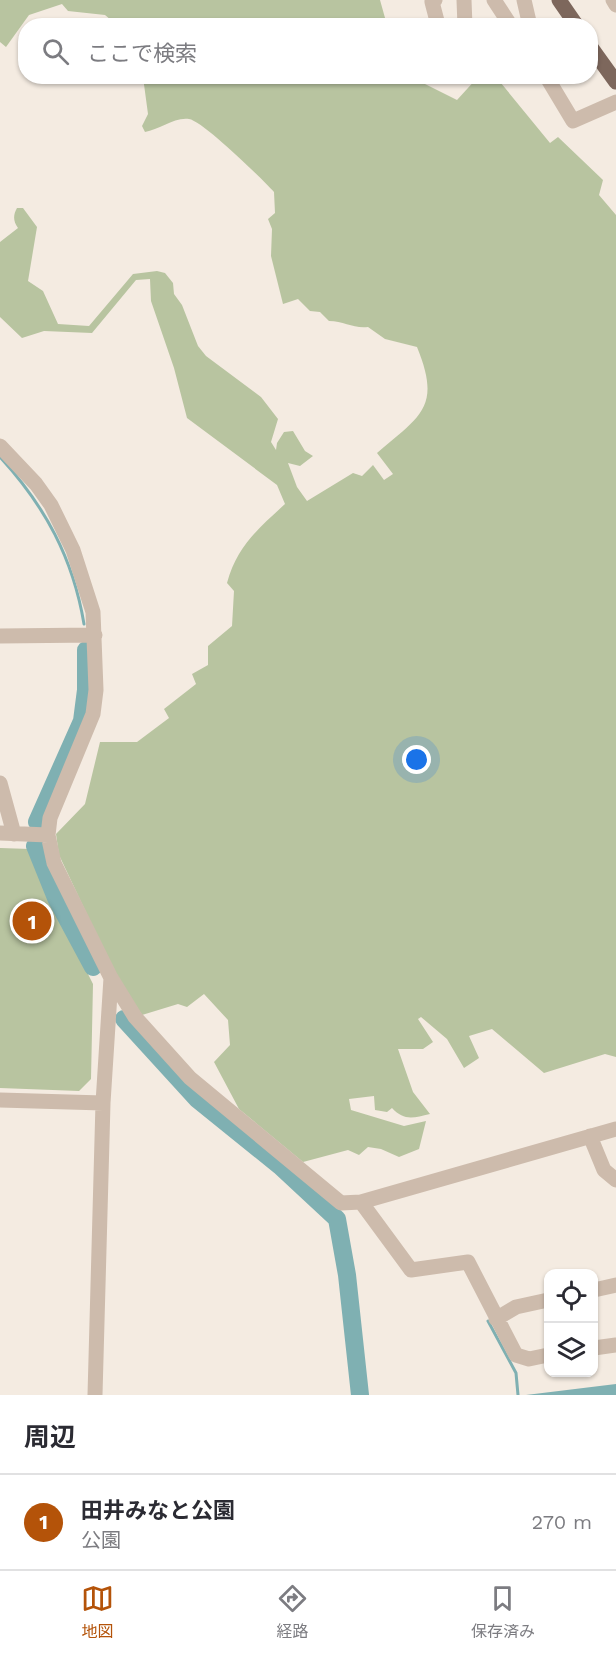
<!DOCTYPE html>
<html lang="ja">
<head>
<meta charset="utf-8">
<style>
  :root { --surface:#fff; --page:#f7f7f7; --text:#2b2b33; --muted:#7c7c81; --line:#e1e1e2; --accent:#b45309 }
  body { margin:0; font-family:"Work Sans","Noto Sans JP",sans-serif; background:var(--page); color:var(--text) }
  .controls { position:absolute; right:18px; bottom:18px; display:grid; overflow:hidden; border-radius:12px; box-shadow:0 2px 4px #0004 }
  .controls button { width:54px; height:54px; display:grid; place-items:center; padding:0; border:0; border-bottom:2px solid var(--line); background:var(--surface); color:var(--text); font:30px sans-serif }
  .you { position:absolute; left:417px; top:760px; width:21px; height:21px; margin:-15px; border:4px solid #fff; border-radius:50%; background:#1a73e8; box-shadow:0 0 0 9px #1a73e833 }
  .badge { display:grid; place-items:center; width:39px; height:39px; border-radius:50%; background:var(--accent); color:#fff; font-size:20px; font-weight:700 }
  .pin { position:absolute; translate:-50% -50%; border:3px solid #fff; box-shadow:0 2px 6px #0006 }
  .list { margin:0; padding:0; list-style:none }
  h2 { display:flex; justify-content:space-between; align-items:center; height:78px; margin:0; padding:0 24px; font-size:26px }
  h2 small { font-size:20px; font-weight:400; color:var(--muted) }
  .list li { display:grid; grid-template-columns:39px 1fr auto; gap:18px; align-items:center; box-sizing:border-box; height:96px; padding:0 24px; border-top:2px solid var(--line) }
  .list b { display:block; font-size:22px; white-space:nowrap }
  .list p { margin:0; font-size:20px; white-space:nowrap; color:var(--muted) }
  .list em { font-size:20px; font-style:normal; color:var(--muted) }
  .icon { flex:none; width:33px; height:33px; fill:none; stroke:currentColor; stroke-width:2; stroke-linecap:round; stroke-linejoin:round }
  .map { position:relative; flex:none; width:616px; height:1395px; overflow:hidden }
  .search { position:absolute; background:var(--surface); box-shadow:0 2px 4px #0004; left:18px; right:18px; top:18px; height:66px; display:flex; align-items:center; gap:15px; box-sizing:border-box; padding:0 21px; border-radius:24px; color:var(--muted); font-size:22px }
  .sheet { height:174px; background:var(--surface) }
  nav { display:flex; justify-content:space-around; align-items:center; box-sizing:border-box; height:84px; border-top:2px solid var(--line); background:var(--surface); font-size:16px; color:var(--muted) }
  nav a { display:grid; justify-items:center; gap:3px }
  nav .on { color:var(--accent) }
  .map>svg:first-child { display:block }
  .green { fill:#b8c4a0 }
  .water { fill:#7fb0b2 }
  .lines { fill:none; stroke-linecap:round; stroke-linejoin:round }
  .stream { stroke:#7fb0b2; stroke-width:3 }
  .river { stroke:#7fb0b2; stroke-width:18 }
  .minor { stroke:#cdbbac; stroke-width:15 }
  .major { stroke:#7d675c; stroke-width:15 }
</style>
</head>
<body>
<div class="map">
<svg width="616" height="1395" viewBox="0 0 616 1395">
  <rect width="100%" height="100%" fill="#f4ebe1"/>
  <!-- green -->
  <path class="green" d="M0 0H380L387 25H117L105 15 68 11 62 4 29 15 6 47 0 42Z
    M143 77H411L457 100 478 77H496L550 143 558 137 603 180 599 195 616 215V1057L605 1054 544 1073 492 1029 469 1036 479 1058 464 1068 447 1039 421 1017 418 1019 433 1042 423 1049H398L413 1092 430 1114C413 1118 404 1121 392 1108L387 1112 375 1110 374 1096 349 1099 351 1110 404 1126 426 1121 419 1149 399 1157 381 1149 368 1147 359 1155 348 1150 303 1162 239 1109 214 1062 230 1045 228 1020 204 994 187 1007 178 1004 142 1015 115 974 59 855 56 834 85 804 100 742H137L169 718 164 709 196 684 192 674 208 665V646L232 626 234 591 227 583C237 546 258 529 285 504L277 485 187 418 174 368 151 301 150 279 136 280 92 333 44 331 22 338 0 317V242L18 228C13 221 13 215 17 208H23L37 227 28 281 43 291 58 324 89 326 133 274 157 271 165 273 173 283 174 294 182 305 198 346 206 356 261 397 278 419 271 442 276 450 277 443 284 432 293 431 305 451 313 456 300 466 288 463 297 487 307 501 353 473 362 476 373 465 384 480 393 474 377 453C420 416 442 408 417 347L385 339 368 327C354 329 344 321 329 321L320 312 310 311 298 299 283 304 271 256 272 229 268 219 275 213 274 192C262 179 203 121 189 119 174 117 159 130 145 132L142 126 148 114Z
    M0 848 30 849 91 971 88 974 93 984 91 1079 79 1091 0 1088Z"/>
  <!-- water -->
  <path class="water" d="M616 1384V1395H526Z"/>
  <g class="lines">
    <!-- stream -->
    <path class="stream" d="M0 457C45 506 73 558 84 624
      M488 1321 516 1373 518 1395"/>
    <!-- river -->
    <path class="river" d="M37 822 82 721 86 690V650
      M35 846 56 898 93 967
      M124 1019 197 1099 280 1166 337 1219 347 1275 360 1395"/>
    <!-- minor -->
    <path class="minor" d="M435 0 432 2 437 21
      M464 0 465 26
      M494 0 511 26
      M524 0 530 26
      M613 0 616 5
      M546 76 573 121 616 102
      M0 446 36 484 51 505 73 550 93 612 96 690 93 714 50 818 48 835 54 863 111 978 135 1017 190 1078 341 1203 361 1202 616 1129
      M0 636 95 635
      M0 783 14 834
      M0 833 48 835
      M0 1100 103 1103
      M590 1136 604 1170 616 1180
      M361 1202 411 1270 468 1262 516 1355 529 1359 548 1355
      M594 1290 616 1285
      M496 1319 516 1307 548 1300
      M594 1348 616 1345
      M95 1395 103 1103 111 978"/>
    <!-- major -->
    <path class="major" d="M559 0 577 26
      M590 46 616 82"/>
  </g>
</svg>
<div class="controls">
<button><svg class="icon" aria-label="locate" viewBox="0 0 24 24"><circle cx="12" cy="12" r="6"/><path d="M12 2v4M12 18v4M2 12h4M18 12h4"/></svg></button>
<button><svg class="icon" aria-label="layers" viewBox="0 0 24 24"><path d="M12 4l9 5-9 5-9-5zM3 14l9 5 9-5"/></svg></button>
</div>
<div class="you"></div>
<div class="pin badge" style="left:32px;top:921px">1</div>
<div class="search"><svg class="icon" aria-label="search" viewBox="0 0 24 24"><circle cx="10" cy="10" r="6"/><path d="M15 15l6 6"/></svg>ここで検索</div>
</div>
<section class="sheet">
<h2>周辺<small></small></h2>
<ul class="list">
<li><span class="badge">1</span><div><b>田井みなと公園</b><p>公園</p></div><em>270 m</em></li>
</ul>
</section>
<nav>
<a class="on"><svg class="icon" aria-label="map" viewBox="0 0 24 24"><path d="M3 6l6-2 6 2 6-2v14l-6 2-6-2-6 2zM9 4v14M15 6v14"/></svg>地図</a>
<a><svg class="icon" aria-label="directions" viewBox="0 0 24 24"><path d="M12 3l9 9-9 9-9-9zM9 14v-3h6M13 9l2 2-2 2"/></svg>経路</a>
<a><svg class="icon" aria-label="saved" viewBox="0 0 24 24"><path d="M7 4h10v16l-5-4-5 4z"/></svg>保存済み</a>
</nav>
</body>
</html>
